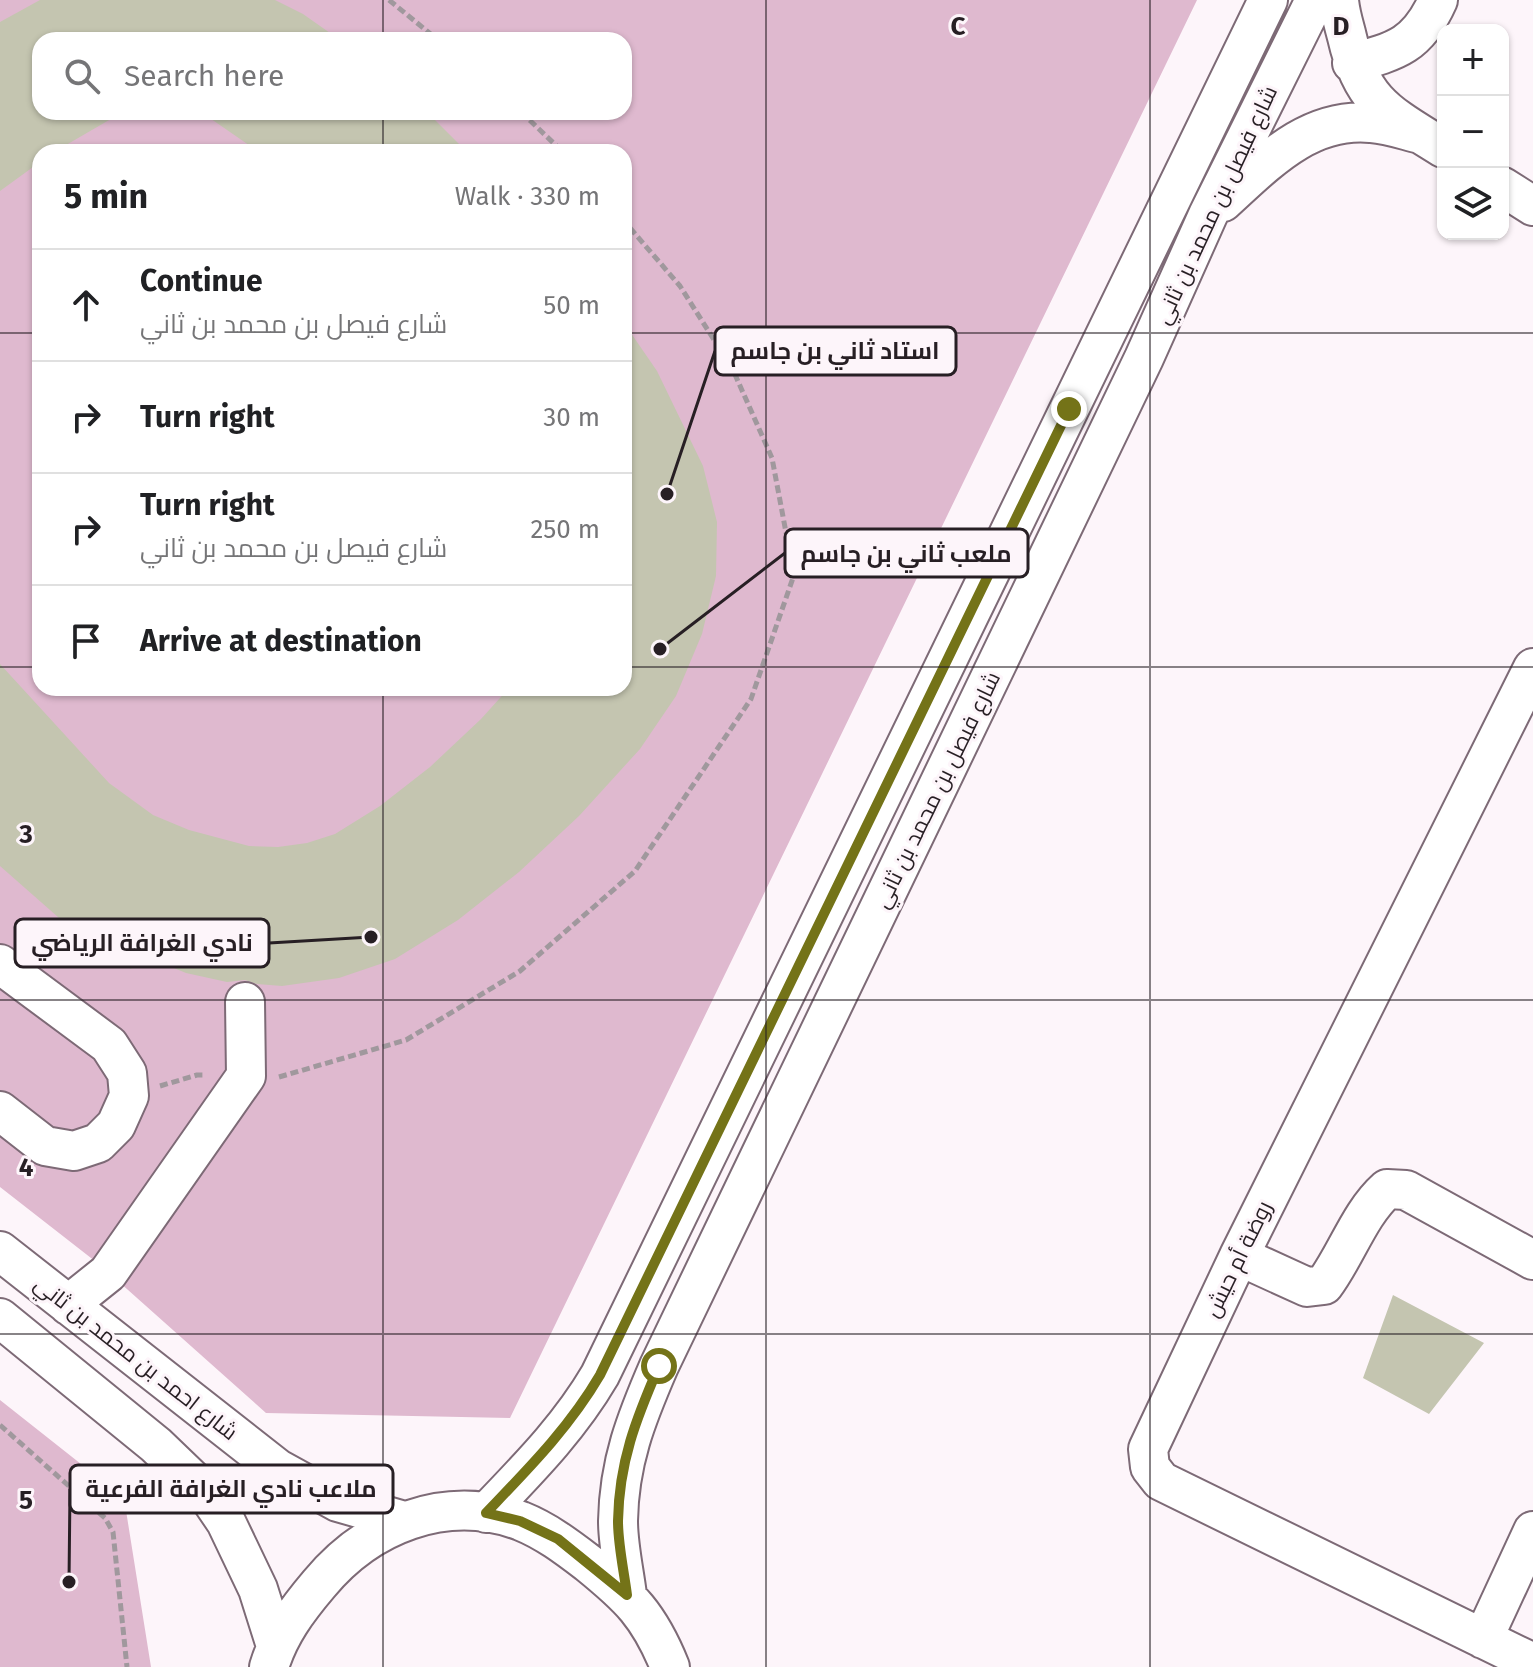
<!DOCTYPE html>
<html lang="en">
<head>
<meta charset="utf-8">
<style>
  :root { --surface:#fff; --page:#f6f6f6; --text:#202124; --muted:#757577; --line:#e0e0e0 }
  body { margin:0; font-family:"Fira Sans",Cairo,sans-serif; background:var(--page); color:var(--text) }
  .controls { position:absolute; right:24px; top:24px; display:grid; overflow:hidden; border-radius:16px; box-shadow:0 2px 6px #0004 }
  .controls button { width:72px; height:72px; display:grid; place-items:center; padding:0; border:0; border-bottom:2px solid var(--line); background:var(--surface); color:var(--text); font:40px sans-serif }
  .stop { position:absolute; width:24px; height:24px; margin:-18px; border:6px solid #747318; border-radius:50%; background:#fff }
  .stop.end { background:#747318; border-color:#fff; box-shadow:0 2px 8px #0008 }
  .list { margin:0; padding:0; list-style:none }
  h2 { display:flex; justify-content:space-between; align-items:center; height:104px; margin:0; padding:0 32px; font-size:34px }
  h2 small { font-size:26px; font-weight:400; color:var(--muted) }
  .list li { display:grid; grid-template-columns:52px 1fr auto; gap:24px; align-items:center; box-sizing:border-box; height:112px; padding:0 32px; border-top:2px solid var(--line) }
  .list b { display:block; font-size:30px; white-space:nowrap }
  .list p { margin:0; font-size:26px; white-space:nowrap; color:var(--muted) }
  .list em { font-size:26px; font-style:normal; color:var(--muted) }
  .icon { flex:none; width:44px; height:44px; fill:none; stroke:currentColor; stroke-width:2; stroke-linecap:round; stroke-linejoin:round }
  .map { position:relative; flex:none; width:1533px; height:1667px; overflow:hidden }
  .search { position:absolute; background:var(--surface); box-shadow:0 2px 6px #0004; left:32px; top:32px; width:600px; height:88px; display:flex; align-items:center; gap:20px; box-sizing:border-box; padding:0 28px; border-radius:24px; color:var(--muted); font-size:30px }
  .panel { position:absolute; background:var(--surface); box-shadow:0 2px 6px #0004; left:32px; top:144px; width:600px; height:552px; border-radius:24px }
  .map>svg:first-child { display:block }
  .pitch { fill:#dfb9cf; fill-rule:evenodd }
  .building { fill:#c4c5b0 }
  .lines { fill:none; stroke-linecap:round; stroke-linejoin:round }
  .minor-casing { stroke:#7d6a76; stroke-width:42 }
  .path { stroke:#a0989d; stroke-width:5; stroke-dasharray:8 4; stroke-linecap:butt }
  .minor { stroke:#fff; stroke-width:38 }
  .route { stroke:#747318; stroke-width:10 }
  .grid { fill:none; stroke:#271f24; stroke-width:2; stroke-opacity:0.55 }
  .labels { text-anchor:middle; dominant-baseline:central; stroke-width:6; stroke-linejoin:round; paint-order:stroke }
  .street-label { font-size:22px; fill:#271f24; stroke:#fdf5fa }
  .grid-label { font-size:26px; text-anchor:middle; font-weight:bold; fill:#271f24; stroke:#fdf5fa; stroke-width:6; stroke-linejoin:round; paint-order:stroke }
  .leader { fill:none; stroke:#271f24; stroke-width:3 }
  .callout-dot { fill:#271f24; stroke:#fdf5fa; stroke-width:3 }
  .callout { fill:#fdf5fa; stroke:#271f24; stroke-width:3 }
  .callout-label { font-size:24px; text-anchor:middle; font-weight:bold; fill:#271f24 }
</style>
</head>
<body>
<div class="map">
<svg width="1533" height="1667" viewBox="0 0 1533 1667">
  <rect width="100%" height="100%" fill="#fdf5fa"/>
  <!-- pitch -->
  <path class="pitch" d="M0 0H1197L510 1418 266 1413 100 1265 0 1187ZM40 40H624V112H40ZM40 152H624V688H40Z
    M0 1400 124 1498 151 1667H0Z"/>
  <!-- building -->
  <path class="building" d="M40 0H275L303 14 340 40H40V112H123L54 152H40V162L0 191V22Z
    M201 112H427L467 152H259Z
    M624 323 657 371 703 466 717 522 716 576 702 634 676 696 640 749 579 816 519 872 458 920 395 959 339 978 282 986 257 984 245 980 227 982 186 973 140 954 131 969 75 932 0 866V664L109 783 153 815 189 830 249 846 278 847 307 843 335 834 380 806 430 767 481 719 509 688H624Z
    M1393 1295 1484 1343 1429 1414 1363 1378Z"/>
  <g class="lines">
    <!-- minor casing -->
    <g class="minor-casing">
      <path id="minor" d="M1339 0C1340 13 1344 25 1347 37 1362 103 1389 114 1443 148
        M1352 63C1397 51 1418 45 1438 0
        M1503 187 1533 206
        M1223 202C1266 163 1308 117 1371 123 1388 124 1404 130 1420 134
        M1533 668 1239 1256 1148 1449 1150 1467 1161 1481 1533 1663
        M0 964 109 1045 127 1073 129 1096 116 1125 98 1143 74 1151 45 1146 0 1111
        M0 1251 278 1469 338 1502 404 1521
        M1239 1256 1307 1287 1324 1285C1347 1254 1359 1214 1387 1189L1406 1190 1533 1260
        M68 1305 108 1273 246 1076 245 1002
        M0 1318 156 1445 207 1494 226 1522 258 1589 276 1646
        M486 1513C528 1469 569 1428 600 1375L1268 0
        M627 1595C624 1571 618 1545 618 1521 619 1462 636 1419 659 1366L1144 358 1208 215 1315 0
        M1483 1639 1533 1531
        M269 1667C279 1634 297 1610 319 1584 368 1525 445 1493 521 1521 546 1531 567 1547 588 1563 630 1597 649 1615 670 1667"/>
    </g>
    <!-- path -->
    <path class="path" d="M389 0 438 40
      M521 112 563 152
      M279 1077 406 1040 520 971 635 871 751 699 794 575 772 458 733 370 680 286 624 221
      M160 1086 197 1075H205
      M0 1425 105 1518 113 1532 127 1667"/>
    <!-- minor -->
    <use href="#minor" class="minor"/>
  </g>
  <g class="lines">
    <!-- route -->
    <path class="route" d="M659 1366C636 1419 619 1462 618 1521 618 1545 624 1571 627 1595L558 1539 520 1521 486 1513C528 1469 569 1428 600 1375L1069 409"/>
  </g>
  <!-- grid -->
  <path class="grid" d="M383 0V40M766 0V1667M1150 0V1667M383 112V152M0 333H40M624 333H1533M0 667H40M624 667H1533M383 688V1667M0 1000H1533M0 1334H1533"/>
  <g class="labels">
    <!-- street labels -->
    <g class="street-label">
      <text transform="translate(1216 205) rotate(-65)">شارع فيصل بن محمد بن ثاني</text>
      <text transform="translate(937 790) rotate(-64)">شارع فيصل بن محمد بن ثاني</text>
      <text transform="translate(1238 1259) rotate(-64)">روضة أم حيش</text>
      <text transform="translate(136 1358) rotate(38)">شارع احمد بن محمد بن ثاني</text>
    </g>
  </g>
  <g class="grid-label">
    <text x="958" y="35">C</text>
    <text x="1341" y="35">D</text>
    <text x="26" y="843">3</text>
    <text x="26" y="1176">4</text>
    <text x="26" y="1509">5</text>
  </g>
  <!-- callouts -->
  <path class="leader" d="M667 494L715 351M660 649L785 553M371 937L269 943M69 1582L70 1489"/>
  <g class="callout-dot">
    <circle cx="667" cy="494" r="8"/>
    <circle cx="660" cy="649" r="8"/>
    <circle cx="371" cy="937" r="8"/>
    <circle cx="69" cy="1582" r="8"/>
  </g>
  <g class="callout">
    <rect x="715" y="327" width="241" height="48" rx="8"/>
    <rect x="785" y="529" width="243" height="48" rx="8"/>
    <rect x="15" y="919" width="254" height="48" rx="8"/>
    <rect x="70" y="1465" width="323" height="48" rx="8"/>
  </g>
  <g class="callout-label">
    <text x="835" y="359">استاد ثاني بن جاسم</text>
    <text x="906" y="562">ملعب ثاني بن جاسم</text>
    <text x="142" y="951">نادي الغرافة الرياضي</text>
    <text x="231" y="1497">ملاعب نادي الغرافة الفرعية</text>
  </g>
</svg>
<div class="controls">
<button>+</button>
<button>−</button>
<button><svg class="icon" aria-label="layers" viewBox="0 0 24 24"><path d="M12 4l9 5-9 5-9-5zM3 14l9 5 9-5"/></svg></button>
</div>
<div class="stop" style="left:659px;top:1366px"></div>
<div class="stop end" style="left:1069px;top:409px"></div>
<div class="search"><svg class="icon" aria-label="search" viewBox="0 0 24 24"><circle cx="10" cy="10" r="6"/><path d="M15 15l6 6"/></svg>Search here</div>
<section class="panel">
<h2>5 min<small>Walk · 330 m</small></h2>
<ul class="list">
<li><svg class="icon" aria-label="ahead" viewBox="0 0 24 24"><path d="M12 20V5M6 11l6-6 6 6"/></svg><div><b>Continue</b><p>شارع فيصل بن محمد بن ثاني</p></div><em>50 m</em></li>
<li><svg class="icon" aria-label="right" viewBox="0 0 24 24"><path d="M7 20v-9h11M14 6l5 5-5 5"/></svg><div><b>Turn right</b></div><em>30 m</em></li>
<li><svg class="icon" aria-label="right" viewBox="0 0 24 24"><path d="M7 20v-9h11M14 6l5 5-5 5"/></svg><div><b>Turn right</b><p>شارع فيصل بن محمد بن ثاني</p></div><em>250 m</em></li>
<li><svg class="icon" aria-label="arrive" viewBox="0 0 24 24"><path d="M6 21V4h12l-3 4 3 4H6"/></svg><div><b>Arrive at destination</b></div></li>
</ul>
</section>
</div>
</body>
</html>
